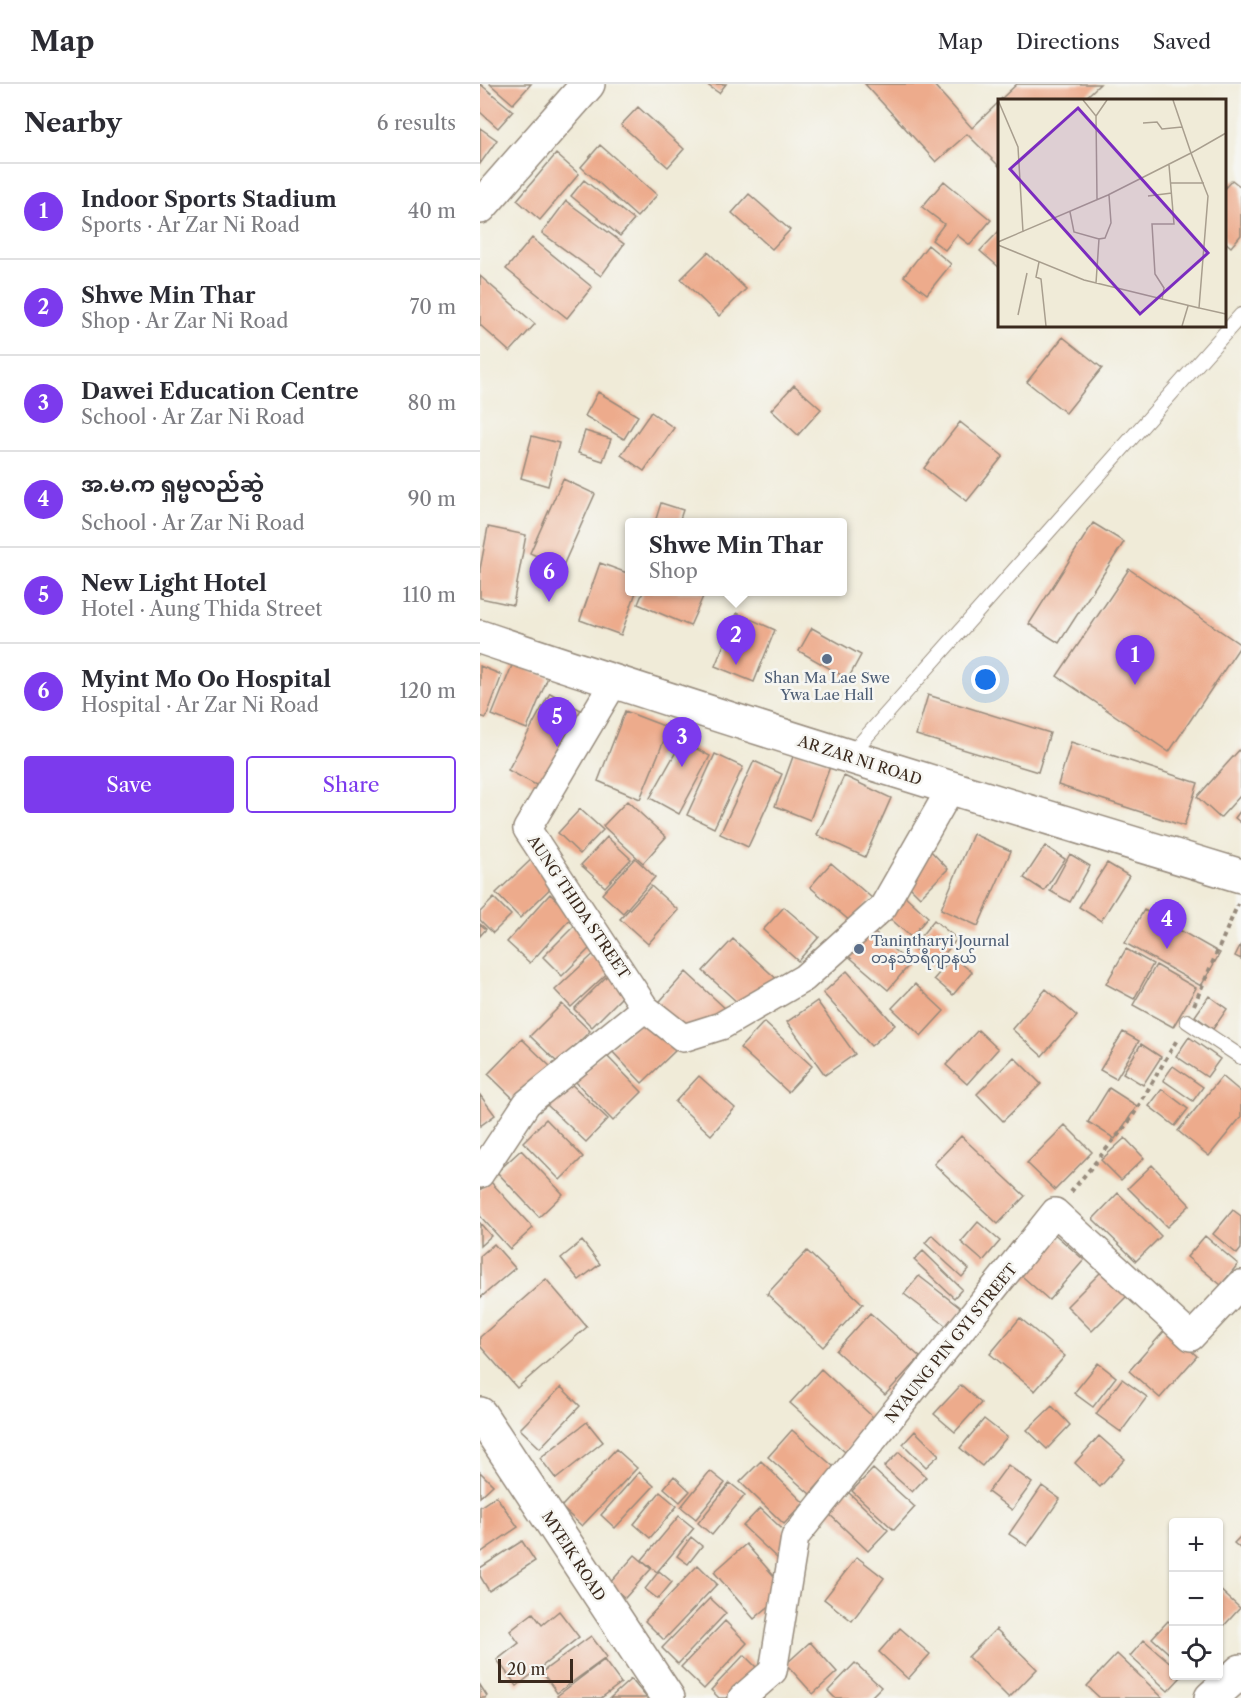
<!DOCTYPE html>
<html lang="en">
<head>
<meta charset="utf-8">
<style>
  :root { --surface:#fff; --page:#f7f7f7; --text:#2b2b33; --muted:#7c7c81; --line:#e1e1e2; --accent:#7c3aed }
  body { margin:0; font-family:"Libre Caslon Text","Noto Sans Myanmar",serif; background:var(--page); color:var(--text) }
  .controls { position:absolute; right:18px; bottom:18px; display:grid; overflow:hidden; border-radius:6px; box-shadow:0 2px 4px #0004 }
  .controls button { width:54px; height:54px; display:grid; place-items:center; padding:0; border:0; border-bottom:2px solid var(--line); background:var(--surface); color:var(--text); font:30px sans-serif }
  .scale { position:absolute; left:18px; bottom:15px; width:75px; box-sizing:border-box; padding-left:6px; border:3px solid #3b2a1e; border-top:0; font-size:16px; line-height:21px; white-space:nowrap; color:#3b2a1e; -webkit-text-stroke:4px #f6f6f2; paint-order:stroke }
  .you { position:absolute; left:506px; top:596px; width:21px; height:21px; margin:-15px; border:4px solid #fff; border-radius:50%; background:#1a73e8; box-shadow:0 0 0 9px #1a73e833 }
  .badge { display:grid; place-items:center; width:39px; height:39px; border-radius:50%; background:var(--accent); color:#fff; font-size:20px; font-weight:700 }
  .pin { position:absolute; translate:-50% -50px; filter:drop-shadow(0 2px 3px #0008) }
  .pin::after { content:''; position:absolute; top:32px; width:21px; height:18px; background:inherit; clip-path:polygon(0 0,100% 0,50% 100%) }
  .popup { position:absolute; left:145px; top:434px; width:222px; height:78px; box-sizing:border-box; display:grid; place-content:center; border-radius:6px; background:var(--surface); filter:drop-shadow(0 2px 4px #0005); font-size:20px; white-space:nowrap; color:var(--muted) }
  .popup b { font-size:22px; color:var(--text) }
  .popup::after { content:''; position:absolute; left:50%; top:100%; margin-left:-12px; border:12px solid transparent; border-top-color:var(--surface) }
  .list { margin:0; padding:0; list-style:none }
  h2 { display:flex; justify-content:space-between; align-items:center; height:78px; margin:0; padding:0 24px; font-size:26px }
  h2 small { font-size:20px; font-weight:400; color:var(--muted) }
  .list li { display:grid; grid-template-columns:39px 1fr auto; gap:18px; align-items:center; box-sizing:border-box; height:96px; padding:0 24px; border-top:2px solid var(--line) }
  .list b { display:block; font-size:22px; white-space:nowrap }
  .list p { margin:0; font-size:20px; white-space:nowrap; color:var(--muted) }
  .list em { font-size:20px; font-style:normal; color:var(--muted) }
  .actions { display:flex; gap:12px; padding:18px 24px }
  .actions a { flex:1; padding:14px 0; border:2px solid var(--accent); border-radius:6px; text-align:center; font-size:21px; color:var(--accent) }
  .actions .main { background:var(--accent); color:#fff }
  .icon { flex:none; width:33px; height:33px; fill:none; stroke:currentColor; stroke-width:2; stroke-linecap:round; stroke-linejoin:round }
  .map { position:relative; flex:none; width:761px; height:1614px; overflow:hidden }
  header { display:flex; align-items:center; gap:36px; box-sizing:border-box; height:84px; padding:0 30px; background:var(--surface); border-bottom:2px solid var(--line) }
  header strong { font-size:28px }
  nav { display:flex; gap:33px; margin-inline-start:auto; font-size:21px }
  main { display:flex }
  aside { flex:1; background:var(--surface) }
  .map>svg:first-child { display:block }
  .building { fill:#edab8c }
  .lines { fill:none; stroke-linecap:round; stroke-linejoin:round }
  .service-casing { stroke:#968a7b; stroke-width:16 }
  .minor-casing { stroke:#968a7b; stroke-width:30 }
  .secondary-casing { stroke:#968a7b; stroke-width:36 }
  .trunk-casing { stroke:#968a7b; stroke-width:36 }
  .path { stroke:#968a7b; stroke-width:4; stroke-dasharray:4.5 4.5; stroke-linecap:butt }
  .service { stroke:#fff; stroke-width:14 }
  .minor { stroke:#fff; stroke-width:27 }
  .secondary { stroke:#fff; stroke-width:33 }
  .trunk { stroke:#fff; stroke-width:33 }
  .service-dot { fill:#5c6f8a; stroke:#f6f6f2; stroke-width:2 }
  .labels { text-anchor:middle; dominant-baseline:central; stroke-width:5; stroke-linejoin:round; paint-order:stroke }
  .service-label { font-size:15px; fill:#4e5e75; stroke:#f6f6f2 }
  .street-label { font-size:15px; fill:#3b2a1e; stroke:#f6f6f2 }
  .inset-road { fill:none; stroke:#a89e8e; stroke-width:1.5 }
  .view { fill:#7b2cbf; fill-opacity:0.15; stroke:#7b2cbf; stroke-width:3 }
  .inset-edge { fill:none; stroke:#3b2a1e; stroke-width:3 }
</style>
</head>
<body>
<header>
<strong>Map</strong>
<nav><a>Map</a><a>Directions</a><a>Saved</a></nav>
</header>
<main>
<aside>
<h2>Nearby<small>6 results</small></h2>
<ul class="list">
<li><span class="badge">1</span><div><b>Indoor Sports Stadium</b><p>Sports · Ar Zar Ni Road</p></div><em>40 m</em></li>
<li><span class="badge">2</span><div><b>Shwe Min Thar</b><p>Shop · Ar Zar Ni Road</p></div><em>70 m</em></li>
<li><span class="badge">3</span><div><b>Dawei Education Centre</b><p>School · Ar Zar Ni Road</p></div><em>80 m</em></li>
<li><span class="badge">4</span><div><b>အ.မ.က ရှမ္မလည်ဆွဲ</b><p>School · Ar Zar Ni Road</p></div><em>90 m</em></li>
<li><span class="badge">5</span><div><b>New Light Hotel</b><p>Hotel · Aung Thida Street</p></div><em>110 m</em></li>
<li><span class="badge">6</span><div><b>Myint Mo Oo Hospital</b><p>Hospital · Ar Zar Ni Road</p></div><em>120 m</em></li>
</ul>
<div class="actions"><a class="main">Save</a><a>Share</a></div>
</aside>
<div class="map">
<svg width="761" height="1614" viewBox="0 0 761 1614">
  <rect width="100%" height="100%" fill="#f6f6f2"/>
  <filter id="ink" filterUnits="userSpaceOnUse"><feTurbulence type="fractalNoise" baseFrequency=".0167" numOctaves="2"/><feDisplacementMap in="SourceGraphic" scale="12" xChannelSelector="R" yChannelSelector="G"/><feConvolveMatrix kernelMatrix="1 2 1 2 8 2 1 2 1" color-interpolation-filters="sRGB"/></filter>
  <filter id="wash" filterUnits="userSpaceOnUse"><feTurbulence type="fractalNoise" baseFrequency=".008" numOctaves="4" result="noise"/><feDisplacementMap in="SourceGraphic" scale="24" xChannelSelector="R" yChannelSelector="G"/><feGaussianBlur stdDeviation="1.35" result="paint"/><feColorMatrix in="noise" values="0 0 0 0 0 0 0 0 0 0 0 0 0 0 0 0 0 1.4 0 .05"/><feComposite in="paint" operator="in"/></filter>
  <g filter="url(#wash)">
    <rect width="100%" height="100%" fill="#f0ebd8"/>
    <g id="blocks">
      <!-- building -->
      <path class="building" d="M0 0 33 27 18 44 0 28Z
        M10 0H51L33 20Z
        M226 0H246L239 9Z
        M385 0H453L492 44 520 17V83L487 50 456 78Z
        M537 0H620L603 16H520Z
        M158 23 204 65 188 83 141 41Z
        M0 44 17 56 0 80Z
        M120 61 177 111 157 133 101 83Z
        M76 70 99 90 60 136 37 116Z
        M104 96 154 136 140 152 91 112Z
        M752 96 761 103V151L751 163 744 157V105Z
        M464 97 511 136 490 161 477 151 465 166 452 156 464 140 442 123Z
        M269 110 310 146 292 165 252 129Z
        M86 117 144 160 121 192 62 149Z
        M520 146V184L500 167Z
        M52 154 112 203 87 234 26 185Z
        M448 161 471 180 447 210 424 192Z
        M228 168 266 205 239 232 201 195Z
        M0 192 55 240 30 268 0 241Z
        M583 253 622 284 586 329 547 298Z
        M314 301 341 325 318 351 291 326Z
        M118 308 158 332 144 355 105 332Z
        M171 328 194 344 164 387 141 371Z
        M480 338 523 372 487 417 444 384Z
        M105 347 131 355 123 377 98 369Z
        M52 352 79 359 68 402 41 394Z
        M83 395 115 410 82 484 50 469Z
        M181 419 203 426 199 438H175Z
        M613 439 644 458 579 559 549 540Z
        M8 443 46 451 33 521 0 514V485Z
        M120 479 150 490V508H156L141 551 100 536Z
        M649 485 761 561 689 668 577 592Z
        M163 508H225L210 542 158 520Z
        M257 529 295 546 274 598 235 582Z
        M332 544 381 571 368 595 319 567Z
        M33 579 68 593 47 645 12 631Z
        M0 582 22 591 6 634 0 632Z
        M70 609 108 630 67 707 28 686Z
        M448 611 570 649 558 688 436 651Z
        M145 627 189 644 160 715 118 697Z
        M202 657 230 672 199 730 170 714Z
        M591 658 718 699 704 742 578 701Z
        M761 664V711L740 734 717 713Z
        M315 667 351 680 330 736 295 722Z
        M235 670 263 683 234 744 207 731Z
        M274 677 302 690 268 763 240 750Z
        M364 692 411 714 385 773 337 751Z
        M147 717 186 753 163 779 123 742Z
        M100 725 123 746 100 770 78 749Z
        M761 726V739L755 734Z
        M493 750 531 767 498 842 461 825Z
        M127 753 151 775 125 803 101 781Z
        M565 762 585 775 564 807 544 794Z
        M449 765 468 785 440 813 421 794Z
        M57 770 81 794 40 834 16 809Z
        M590 770 610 782 590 818 570 807Z
        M155 774 175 793 143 829 122 810Z
        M351 779 392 814 371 838 330 803Z
        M627 779 649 792 621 837 599 823Z
        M171 802 198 826 168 860 140 835Z
        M422 809 448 833 431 853 404 829Z
        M70 810 93 832 50 879 27 858Z
        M14 814 31 831 13 849 0 836V828Z
        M304 823 339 853 318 877 283 846Z
        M664 826 740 869 721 902 645 859Z
        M454 836 477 855 454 882 432 863Z
        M97 839 116 858 82 892 63 873Z
        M0 840 6 845 0 852Z
        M389 844 430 880 408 906 366 870Z
        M253 855 301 899 271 931 223 887Z
        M761 860V875L755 872Z
        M119 865 135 882 91 923 75 906Z
        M646 865 673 880 654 915 626 900Z
        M473 873 492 888 473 911 454 895Z
        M676 881 716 904 693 943 653 921Z
        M133 886 151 904 112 943 94 925Z
        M367 887 415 941 391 962 343 909Z
        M206 888 248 927 215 964 173 925Z
        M435 900 464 927 441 952 412 924Z
        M566 905 597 932 562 972 532 945Z
        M729 912 747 925 733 945 715 932Z
        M337 917 375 970 345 991 307 938Z
        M82 920 110 947 78 979 50 952Z
        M165 933 196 966 162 999 130 965Z
        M284 938 332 982 308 1008 260 964Z
        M498 946 518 965 487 1000 466 981Z
        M643 948 659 957 636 995 620 986Z
        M709 953 740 975 727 993 696 972Z
        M42 955 74 986 40 1021 8 990Z
        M661 960 681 973 663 1001 643 989Z
        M124 969 162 1008 133 1037 95 997Z
        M534 973 561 1000 523 1037 497 1010Z
        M693 982 723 1003 713 1017 683 996Z
        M219 992 255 1024 231 1051 195 1018Z
        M742 992 761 1008V1033L729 1072 698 1047Z
        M88 997 128 1035 106 1058 66 1020Z
        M629 1004 657 1022 635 1055 608 1038Z
        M682 1005 708 1025 695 1042 669 1022Z
        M0 1011 15 1031 0 1042Z
        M66 1035 103 1073 80 1096 43 1058Z
        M585 1041 612 1068 575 1106 547 1079Z
        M481 1052 545 1112 518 1140 454 1080Z
        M645 1054 664 1074 641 1096 621 1076Z
        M41 1066 83 1110 59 1133 17 1088Z
        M672 1081 710 1121 687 1143 648 1104Z
        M10 1097 53 1144 30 1165 0 1132V1106Z
        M638 1109 681 1152 656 1177 613 1135Z
        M753 1126 761 1132V1165L757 1170 733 1150Z
        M498 1138 520 1157 503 1177 481 1158Z
        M0 1139 11 1152 0 1162Z
        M570 1146 604 1176 569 1216 535 1186Z
        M452 1151 489 1185 482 1193 445 1159Z
        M725 1152 758 1180 741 1201 707 1173Z
        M102 1157 120 1180 99 1196 81 1174Z
        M14 1160 35 1184 0 1214V1172Z
        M327 1167 383 1220 343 1263 287 1210Z
        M443 1167 482 1205 474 1214 434 1176Z
        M625 1184 650 1209 612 1247 587 1222Z
        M439 1192 483 1226 469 1244 424 1210Z
        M66 1195 107 1243 37 1304 0 1262V1253Z
        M390 1229 440 1273 405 1311 356 1267Z
        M540 1234 585 1272 555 1307 510 1270Z
        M686 1245 717 1272 680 1314 649 1287Z
        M618 1279 636 1293 613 1323 594 1309Z
        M341 1285 395 1335 365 1368 310 1319Z
        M642 1295 667 1313 641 1348 616 1330Z
        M481 1301 501 1319 475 1348 454 1330Z
        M81 1303 100 1322 60 1364 40 1345Z
        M572 1322 590 1341 567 1365 547 1346Z
        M504 1335 527 1353 502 1382 480 1364Z
        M107 1338 123 1358 76 1395 60 1374Z
        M312 1346 354 1383 330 1410 288 1373Z
        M435 1347 459 1371 446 1383 423 1360Z
        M619 1352 645 1375 620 1403 595 1379Z
        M136 1365 157 1384 102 1442 81 1423Z
        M419 1368 446 1393 432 1408 404 1383Z
        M281 1377 324 1419 304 1440 260 1398Z
        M528 1381 552 1399 532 1426 508 1408Z
        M393 1385 435 1423 414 1446 372 1407Z
        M230 1387 245 1399 216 1435 201 1423Z
        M0 1388 13 1401 0 1413Z
        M159 1388 174 1402 135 1444 121 1431Z
        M194 1392 210 1407 200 1418 184 1404Z
        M250 1399 265 1411 232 1451 218 1439Z
        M562 1402 580 1415 547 1462 529 1450Z
        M366 1406 408 1446 388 1467 346 1427Z
        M180 1408 197 1422 170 1454 154 1440Z
        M16 1412 38 1443 0 1469V1423Z
        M280 1424 316 1458 299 1476 263 1442Z
        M199 1432 214 1444 177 1488 162 1476Z
        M761 1452V1465L754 1459Z
        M211 1453 222 1462 208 1480 197 1472Z
        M42 1457 55 1477 9 1507 0 1492V1484Z
        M266 1460 307 1507 274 1535 234 1488Z
        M155 1471 171 1485 145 1514 129 1500Z
        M377 1473 404 1494 372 1537 344 1515Z
        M218 1481 237 1500 184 1556 165 1537Z
        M179 1487 192 1498 178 1515 165 1505Z
        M738 1504 760 1524 741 1545 738 1543Z
        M230 1514 246 1529 198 1580 182 1564Z
        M79 1527 99 1553 37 1602 17 1576 39 1559 30 1547 53 1529 62 1541Z
        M245 1537 267 1559 224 1605 201 1583Z
        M688 1537 694 1542V1574L672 1554Z
        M420 1544 450 1570 428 1595 399 1568Z
        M516 1545 557 1585 529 1614 488 1573Z
        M111 1552 127 1573 77 1609 62 1588Z
        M664 1556 694 1582V1592H702L688 1607 650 1572Z
        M330 1558 357 1588 333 1610 306 1580Z
        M637 1570 683 1614H620L607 1602Z
        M264 1571 282 1589 258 1614H239L231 1606Z
        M124 1576 141 1599 121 1614H79L77 1612Z
        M375 1579 401 1603 390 1614H355L348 1607Z
        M151 1595 167 1614H130Z
        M0 1601 7 1612 5 1614H0Z"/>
    </g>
  </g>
  <g filter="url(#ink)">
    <use href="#blocks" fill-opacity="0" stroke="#968a7b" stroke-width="1.5"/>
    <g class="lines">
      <!-- service casing -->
      <g class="service-casing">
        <path id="service" d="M370 671 761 231
          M707 937 761 973"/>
      </g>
      <!-- minor casing -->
      <g class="minor-casing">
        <path id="minor" d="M134 598 47 745 165 924
          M0 1090 47 1019 165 924 203 954 241 942 324 894 403 823 471 704
          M262 1614 293 1587 315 1453 575 1128 711 1253 761 1200"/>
      </g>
      <!-- secondary casing -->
      <g class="secondary-casing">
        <path id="secondary" d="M0 123 108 0
          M0 553C252 638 506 715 761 792
          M0 1330 188 1614"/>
      </g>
      <!-- trunk casing -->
      <g class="trunk-casing">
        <path id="trunk" d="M731 1614 761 1587"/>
      </g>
      <!-- path -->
      <path class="path" d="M714 921 758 820
        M591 1108 651 1035 698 954"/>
      <!-- service -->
      <use href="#service" class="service"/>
      <!-- minor -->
      <use href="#minor" class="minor"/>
      <!-- secondary -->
      <use href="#secondary" class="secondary"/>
      <!-- trunk -->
      <use href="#trunk" class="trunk"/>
    </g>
  </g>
  <!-- markers -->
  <g class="service-dot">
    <circle cx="347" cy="575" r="6"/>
    <circle cx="379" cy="865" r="6"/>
  </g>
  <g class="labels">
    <!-- service labels -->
    <g class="service-label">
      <text x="347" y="593">Shan Ma Lae Swe<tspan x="347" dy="17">Ywa Lae Hall</tspan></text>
      <text x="391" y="856" text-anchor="start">Tanintharyi Journal<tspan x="391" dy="17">တနင်္သာရီဂျာနယ်</tspan></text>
    </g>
    <!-- street labels -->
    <g class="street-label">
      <text transform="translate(380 676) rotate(18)">AR ZAR NI ROAD</text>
      <text transform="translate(99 823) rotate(56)">AUNG THIDA STREET</text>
      <text transform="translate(471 1259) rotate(-51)">NYAUNG PIN GYI STREET</text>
      <text transform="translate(94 1472) rotate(57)">MYEIK ROAD</text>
    </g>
  </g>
  <!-- overview -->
  <g transform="translate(518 15)">
    <rect width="228" height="228" fill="#f0ebd8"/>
    <path class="inset-road" d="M0 1 20 48 25 133M85 1 98 17 99 100M175 1 193 54M98 17 109 1M145 24 159 23 164 30 184 28M228 34 193 54 210 97 201 209 228 215M173 84H206M150 97 174 94M72 113 76 133 101 140M0 143 110 96 193 54M0 146 86 181 201 209M41 163 38 178 43 180 48 227M98 184 101 140 107 139 113 124 111 96M164 201 166 189 157 175 154 125H176L171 66M20 216 29 174M184 227 190 207"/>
    <path class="view" d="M80 9 210 154 142 215 12 70Z"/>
    <rect width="228" height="228" class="inset-edge"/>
  </g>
</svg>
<div class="controls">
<button>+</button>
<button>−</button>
<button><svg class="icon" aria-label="locate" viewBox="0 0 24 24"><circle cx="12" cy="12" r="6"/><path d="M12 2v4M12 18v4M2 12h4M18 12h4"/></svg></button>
</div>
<div class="scale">20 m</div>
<div class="you"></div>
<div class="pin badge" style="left:655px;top:601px">1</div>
<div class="pin badge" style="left:256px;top:581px">2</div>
<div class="popup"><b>Shwe Min Thar</b>Shop</div>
<div class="pin badge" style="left:202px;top:683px">3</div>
<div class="pin badge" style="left:687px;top:865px">4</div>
<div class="pin badge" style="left:77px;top:663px">5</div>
<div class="pin badge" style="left:69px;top:518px">6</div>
</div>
</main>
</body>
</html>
